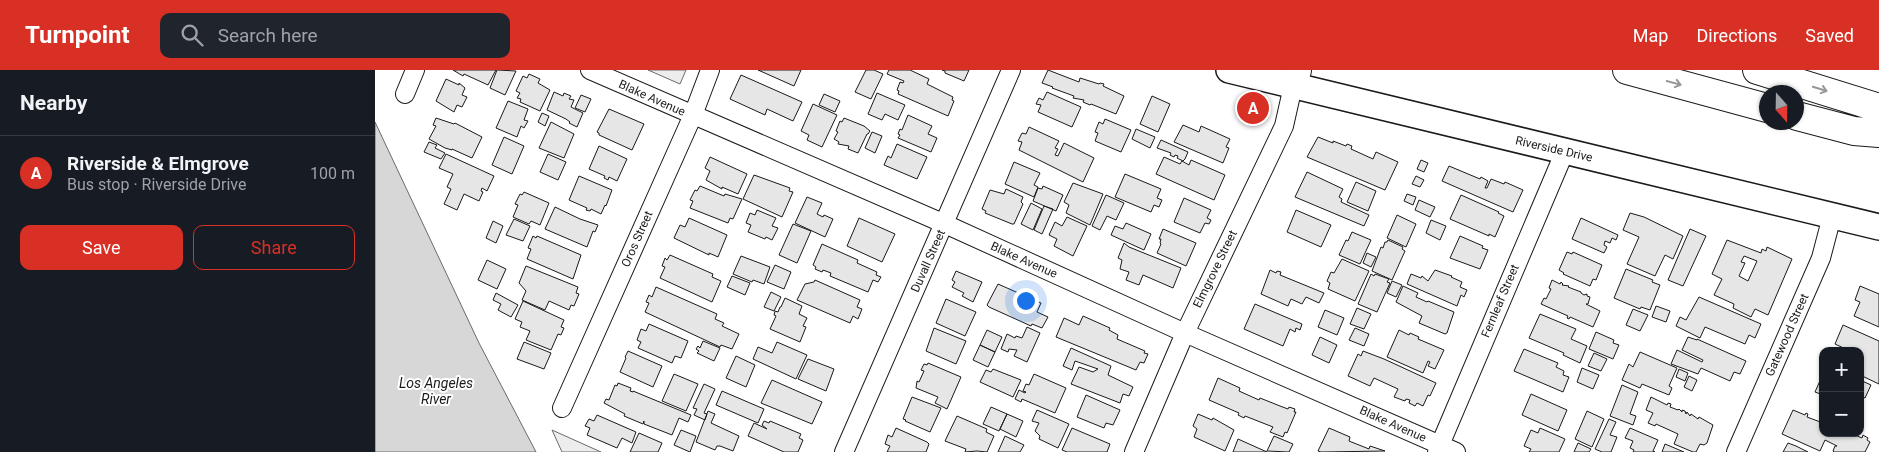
<!DOCTYPE html>
<html lang="en">
<head>
<meta charset="utf-8">
<style>
  :root { --surface:#171b24; --page:#20242c; --text:#f1f3f6; --muted:#9ea1a6; --line:#363941; --accent:#d93025 }
  body { margin:0; font-family:Roboto,sans-serif; background:var(--page); color:var(--text) }
  .controls { position:absolute; right:15px; bottom:15px; display:grid; overflow:hidden; border-radius:10px; box-shadow:0 1px 4px #0004 }
  .controls button { width:45px; height:45px; display:grid; place-items:center; padding:0; border:0; border-bottom:1px solid var(--line); background:var(--surface); color:var(--text); font:25px sans-serif }
  .compass { position:absolute; left:1384px; top:15px; width:45px; height:45px; border-radius:50%; background:var(--surface); box-shadow:0 1px 4px #0004; rotate:160deg }
  .you { position:absolute; left:650px; top:230px; width:18px; height:18px; margin:-12px; border:4px solid #fff; border-radius:50%; background:#1a73e8; box-shadow:0 0 0 8px #1a73e833 }
  .badge { display:grid; place-items:center; width:32px; height:32px; border-radius:50%; background:var(--accent); color:#fff; font-size:16px; font-weight:700 }
  .pin { position:absolute; translate:-50% -50%; border:2px solid #fff; box-shadow:0 1px 5px #0006 }
  .list { margin:0; padding:0; list-style:none }
  h2 { display:flex; justify-content:space-between; align-items:center; height:65px; margin:0; padding:0 20px; font-size:21px }
  h2 small { font-size:16px; font-weight:400; color:var(--muted) }
  .list li { display:grid; grid-template-columns:32px 1fr auto; gap:15px; align-items:center; box-sizing:border-box; height:75px; padding:0 20px; border-top:1px solid var(--line) }
  .list b { display:block; font-size:19px; white-space:nowrap }
  .list p { margin:0; font-size:16px; white-space:nowrap; color:var(--muted) }
  .list em { font-size:16px; font-style:normal; color:var(--muted) }
  .actions { display:flex; gap:10px; padding:15px 20px }
  .actions a { flex:1; padding:11px 0; border:1px solid var(--accent); border-radius:10px; text-align:center; font-size:18px; color:var(--accent) }
  .actions .main { background:var(--accent); color:#fff }
  .icon { flex:none; width:28px; height:28px; fill:none; stroke:currentColor; stroke-width:2; stroke-linecap:round; stroke-linejoin:round }
  .map { position:relative; flex:none; width:1504px; height:382px; overflow:hidden }
  header { display:flex; align-items:center; gap:30px; box-sizing:border-box; height:70px; padding:0 25px; background:var(--accent); color:#fff }
  header strong { font-size:24px }
  nav { display:flex; gap:28px; margin-inline-start:auto; font-size:18px }
  .search { width:350px; height:45px; background:var(--page); display:flex; align-items:center; gap:12px; box-sizing:border-box; padding:0 18px; border-radius:10px; color:var(--muted); font-size:19px }
  main { display:flex }
  aside { flex:1; background:var(--surface) }
  .map>svg:first-child { display:block }
  .built { fill:#ededed; stroke:#6a6a6a }
  .water { fill:#d7d7d7; stroke:#6a6a6a }
  .building { fill:#e6e6e6; stroke:#1a1a1a; fill-rule:evenodd }
  .lines { fill:none; stroke-linecap:round; stroke-linejoin:round }
  .minor-casing { stroke:#1a1a1a; stroke-width:20 }
  .secondary-casing { stroke:#1a1a1a; stroke-width:28 }
  .motorway-casing { stroke:#1a1a1a; stroke-width:30 }
  .minor { stroke:#fff; stroke-width:18 }
  .secondary { stroke:#fff; stroke-width:25 }
  .motorway { stroke:#fff; stroke-width:28 }
  .oneway { stroke:#989898 }
  .labels { text-anchor:middle; dominant-baseline:central; stroke-width:4; stroke-linejoin:round; paint-order:stroke }
  .street-label { font-size:12px; fill:#1a1a1a; stroke:#fff }
  .water-label { font-size:14px; font-style:italic; fill:#1a1a1a; stroke:#fff }
</style>
</head>
<body>
<header>
<strong>Turnpoint</strong>
<div class="search"><svg class="icon" aria-label="search" viewBox="0 0 24 24"><circle cx="10" cy="10" r="6"/><path d="M15 15l6 6"/></svg>Search here</div>
<nav><a>Map</a><a>Directions</a><a>Saved</a></nav>
</header>
<main>
<aside>
<h2>Nearby<small></small></h2>
<ul class="list">
<li><span class="badge">A</span><div><b>Riverside &amp; Elmgrove</b><p>Bus stop · Riverside Drive</p></div><em>100 m</em></li>
</ul>
<div class="actions"><a class="main">Save</a><a>Share</a></div>
</aside>
<div class="map">
<svg width="1504" height="382" viewBox="0 0 1504 382">
  <rect width="100%" height="100%" fill="#fff"/>
  <!-- built -->
  <path class="built" d="M273 0H311L305 14Z
    M177 360 226 382H187Z"/>
  <!-- water -->
  <path class="water" d="M0 52 104 273 161 382H0Z"/>
  <!-- building -->
  <path class="building" d="M78 0H121L113 15 89 4 88 6Z
    M122 0 141 1 130 25 115 18Z
    M383 0H426L419 16Z
    M491 0H499L508 4 496 29 480 22Z
    M514 0H535L554 9 552 14 578 27 577 30 579 31 573 46 523 24 524 21 522 20 525 12 528 13 529 11 512 4Z
    M567 0H594L589 11 570 3V1Z
    M673 0 704 12 705 8 724 14 725 13 729 14 728 16 749 26 741 44 716 34 715 35 708 32 709 30 698 28 699 26 677 18 678 17 667 13Z
    M154 4 165 9 163 13 175 20 165 41 145 32 146 29 142 28 145 23 141 21 148 6 152 8Z
    M366 5 427 32 418 51 392 39 390 45 355 29Z
    M71 9 84 15V13L90 18 87 25 92 27 87 37 82 35 79 42 61 31Z
    M179 22 188 26 189 23 196 26 194 29 199 30 196 37 208 43 202 57 194 53 195 52 191 49 172 40Z
    M672 22 706 37 697 57 663 42 666 35 661 34 664 28 668 30Z
    M502 23 530 35 523 50 510 44 507 50 493 44Z
    M449 24 465 31 460 42 444 35Z
    M206 25 216 29 210 42 200 38Z
    M777 26 795 34 783 62 765 54Z
    M133 31 153 39 149 50 153 51 149 58 146 56 142 67 121 58Z
    M438 34 462 45 447 77 432 70 434 65 426 61Z
    M234 39 269 54 257 80 224 65V63L222 62Z
    M167 43 174 46 170 56 163 52Z
    M533 45 557 56 553 64 562 68 556 82 523 68 525 65 523 64 525 59 527 60Z
    M61 48 79 54 80 53 107 67 97 88 77 79V80L70 78 54 69 61 56 58 55Z
    M469 48 489 56 495 61 493 64H492L483 83 473 79 474 76 463 74 464 72 459 69 463 62 461 61 465 51 467 52Z
    M730 49 756 60 746 82 720 71 723 63 720 62 724 52 728 54Z
    M176 52 199 64 189 88 164 78Z
    M808 55 824 62 826 56 855 69 851 77 854 78 848 93 799 72Z
    M654 57 684 71 680 78 683 79 680 85 683 86 689 73 719 88 708 112 644 80 647 72 643 71 647 63 651 64Z
    M761 59 780 67 775 78 757 69Z
    M497 62 507 66 500 83 490 78Z
    M129 67 149 76 137 104 117 95Z
    M943 67 958 73V71L971 76 972 74 977 76 976 79 998 89 1001 82 1023 92 1010 120 932 87Z
    M786 70 813 82 810 89 808 91 802 88 803 86 800 85 799 87 795 85 796 83 782 78Z
    M54 72 62 75 60 78 70 83 66 89 49 82Z
    M522 74 552 87 542 109 509 95 513 86 516 88Z
    M224 76 252 89 242 111 234 107 233 110 229 108 230 106 214 99Z
    M71 84 119 106 112 121 107 118 106 121 108 122 104 131 89 124 82 140 69 134 76 119 72 117 78 104 64 98Z
    M173 84 191 92 183 110 165 102Z
    M335 87 372 104 363 124 347 117V119L331 110 335 101 330 98Z
    M789 87 805 94 807 91 814 95 816 90 850 105 839 130 781 104Z
    M1046 90 1053 93 1049 102 1042 99Z
    M639 92 665 103 659 115 663 117 659 127 630 114Z
    M1074 96 1105 109 1106 107 1113 111 1110 118H1112L1116 109 1129 114 1130 112 1148 120 1138 142 1067 111Z
    M932 102 968 119 964 127 967 129 966 132 994 145 989 156 920 127Z
    M750 104 786 119 782 128 787 130 784 137 779 135 776 142 740 127Z
    M379 105 415 118 414 121 418 122 407 147 368 129Z
    M204 106 237 120 231 136 230 135 226 144 216 139 215 141 211 140 212 138 194 130Z
    M1041 106 1049 110 1045 117 1037 114Z
    M981 112 1001 121 993 141 972 132Z
    M698 113 728 124 715 155 691 143 694 135 689 132Z
    M325 116 349 126 350 124 367 129 358 149 355 148 353 153 315 138 318 131 315 130 320 120 322 121Z
    M668 116 688 125 681 141 658 131 663 118 667 119Z
    M631 119 648 127 646 132 648 134 639 154H637L610 143 611 141 607 139 615 120 629 124Z
    M149 122 174 133 165 155 156 151 154 154 138 147 143 135 140 134 145 124 147 125Z
    M1032 124 1041 127 1038 135 1029 131Z
    M731 125 749 133 741 150 732 146 725 160 717 156Z
    M1086 125 1124 142 1123 143 1129 146 1120 167 1114 164V166L1075 149Z
    M432 127 447 133 442 144 448 147 449 145 458 149 450 167 420 153Z
    M809 128 836 140 832 148 836 150 834 154 830 153 825 163 799 152Z
    M1044 130 1060 137 1055 147 1040 140Z
    M656 133 667 139 658 160 646 154Z
    M669 136 678 139 667 164 659 160Z
    M180 137 205 149 223 155 220 162 218 161 212 177 170 159Z
    M382 140 401 148 397 156 403 158 397 170 391 167 390 169 373 162 376 155 371 153 375 143 380 145Z
    M921 140 956 155 946 177 912 162Z
    M1255 143 1269 147 1308 166 1298 189 1290 185 1280 206 1252 194 1264 167 1248 160Z
    M1022 145 1041 154 1031 177 1012 168Z
    M692 147 712 156 698 186 679 176 682 169 674 165 680 152 687 156Z
    M314 148 352 165 343 187 334 183V185L299 168 305 155 310 157Z
    M484 148 520 164 507 192 472 176Z
    M1206 148 1243 165 1241 170 1237 168 1235 173 1230 171 1229 175 1232 177 1229 183 1197 169Z
    M139 149 155 156 148 171 131 165Z
    M1056 150 1071 156 1065 170 1051 163Z
    M118 151 128 156 121 173 111 168Z
    M751 153 776 164 769 180 736 165 740 156 748 159Z
    M418 154 436 161 422 193 404 185Z
    M788 159 821 173 811 196 782 183 786 174 785 173 786 169H784Z
    M1315 159 1331 166 1308 216 1293 210Z
    M977 162 996 170 985 194 964 185 971 170 973 171Z
    M158 166 161 168 162 166 206 185 198 209 152 189 156 179 153 178Z
    M1085 166 1108 176 1107 178 1113 180 1105 199 1075 188Z
    M1013 170 1028 177 1027 179 1030 181 1017 210 997 201 1006 177 1008 178 1010 172H1012Z
    M1352 170 1386 183 1387 179 1391 181 1392 177 1417 189 1393 245 1380 239 1376 247 1358 238 1359 234 1339 225 1347 209 1337 204ZM1369 186 1382 191 1373 211 1364 206 1370 193 1366 192Z
    M749 173 754 177 806 198 798 218 768 205 764 215 751 210 754 202 745 199 747 190 743 188Z
    M447 174 483 190 482 193 502 202 501 205 506 207 503 212 498 210 493 222 455 206 456 203 448 200 447 202 440 199 441 197 438 195Z
    M1192 182 1197 184 1198 182 1227 195 1221 210 1218 209 1215 216 1188 204 1189 203 1184 200Z
    M992 183 1001 187 996 197 988 193Z
    M295 185 338 204 337 207 346 211 337 232 285 208 290 197 287 196 290 188 292 190Z
    M366 186 395 197 389 214 378 210 377 212 358 204Z
    M967 189 994 201 980 231 953 219 955 213 952 211 956 202 959 203Z
    M112 190 131 199 122 219 103 210Z
    M400 195 416 202 409 219 392 212Z
    M151 196 203 217 201 223 204 224 199 236 196 235 194 240 174 231 170 240 147 230 151 221 144 213Z
    M1251 199 1278 210 1277 212 1285 215 1275 240 1266 237 1265 239 1239 228Z
    M895 200 901 203 902 201 906 202 905 205 949 223 944 233 931 227 927 234 916 229 913 236 886 224Z
    M1060 200 1077 206 1076 207 1087 212 1085 217 1092 220 1089 227 1086 225 1082 236 1032 214 1036 204 1046 208 1047 206 1053 211Z
    M581 201 607 212 598 232 587 226 589 223 577 217 580 212 577 210Z
    M996 204 999 206 1000 204 1014 209 1012 212 1015 213 1002 242 983 234Z
    M357 206 375 213 370 225 352 217Z
    M440 210 485 230 482 237 487 239 483 249 478 246 475 253 422 230 430 214 439 212Z
    M1177 210 1185 214 1186 212 1188 214 1187 215 1194 216 1193 217 1206 222V223L1209 225 1212 224V226L1215 227 1213 234H1211L1225 241 1218 257 1195 247 1194 249 1192 248 1193 246 1166 234 1169 228 1171 229 1176 219 1174 218Z
    M1017 211 1027 215 1021 227 1012 223Z
    M623 214 666 233 662 242 673 247 667 258 657 254 656 256 614 237 612 235Z
    M1028 216 1043 223 1041 227 1052 232 1053 231 1079 242 1072 263 1070 264 1044 253 1047 246 1021 232Z
    M1485 216 1504 224V257L1479 246 1485 232 1480 230Z
    M281 217 342 244 340 249 349 253 347 256 364 264 357 279 346 275 345 277 270 242 274 233 271 232 274 225 277 227Z
    M396 222 406 227 399 241 389 237Z
    M121 223 143 235 136 247 123 240 126 234 118 230Z
    M1324 227 1386 254 1380 268 1374 265 1370 274 1330 257 1325 268 1301 256 1305 247 1311 250Z
    M410 228 427 236 424 244 432 248 428 256 431 257 425 272 395 259 401 246 399 245 400 241 403 242 405 237H406Z
    M571 229 601 242 590 266 561 253Z
    M148 231 189 250 186 257 189 258 186 265 183 264 176 280 151 270 155 261 145 257 147 252 140 249Z
    M880 234 927 254 925 260 921 258 920 262 915 259 908 276 869 259Z
    M1281 236 1295 241 1291 252 1277 247Z
    M982 238 996 244 989 259 975 254Z
    M1258 239 1273 245 1265 261 1251 255Z
    M950 240 969 248 962 265 943 257Z
    M1165 244 1201 259 1196 269 1212 276 1205 293 1188 285 1189 283 1154 268Z
    M708 246 735 258 734 260 743 265 742 269 770 281 769 283 773 284 769 293 765 292 761 300 681 267 689 248 704 255Z
    M274 254 313 271 306 288 300 286 297 293 263 278 266 272 262 270 266 259 271 261Z
    M1468 255 1504 271V314L1485 305V281H1475L1460 274Z
    M652 257 665 263 652 292 639 286 642 280 634 279 633 282 626 279 632 264 640 268 641 266 647 268Z
    M559 258 591 271 581 294 551 281Z
    M980 258 994 264 989 276 974 270Z
    M612 260 627 267 620 282 605 275Z
    M1024 260 1034 265 1035 263 1044 267 1043 269 1069 280 1060 299 1053 296 1055 292 1053 291 1048 303 1012 287Z
    M1221 262 1239 270 1238 273 1244 275 1238 289 1214 279Z
    M945 267 962 275 954 293 937 285Z
    M1313 267 1322 270V269L1371 291 1365 304 1359 302 1355 311 1326 298 1323 304 1296 294 1302 280 1327 292 1328 290 1307 280Z
    M328 271 345 278 339 291 322 283 324 281 321 279 323 276 325 278Z
    M149 272 176 283 169 299 142 289Z
    M402 272 432 285 421 309 378 289 383 277 397 283Z
    M605 275 620 282 613 297 598 290Z
    M696 278 736 296 733 305 758 317 754 326 748 324 745 333 696 314 704 297 718 302 723 299 700 291 697 300 688 296Z
    M1149 279 1183 293 1181 297 1189 301 1188 305 1194 307 1188 322 1139 301Z
    M253 281 287 296 278 317 245 302 251 288 250 287Z
    M988 281 1009 289 1061 313 1055 326 1053 325 1048 336 1042 333 1040 336 1034 333 1035 330 1031 329 1030 331 1019 327 1023 319 999 308 995 316 973 306 983 284 986 286Z
    M1265 282 1302 298 1294 316 1297 318 1294 325 1267 314 1265 318 1247 310 1254 294 1258 297Z
    M1219 283 1232 289 1226 301 1213 296Z
    M361 286 380 295 371 317 351 308Z
    M433 289 459 299 451 321 423 309Z
    M553 293 586 307 572 339 560 333 563 327 541 318 542 311 544 312 549 301 546 300 549 294 552 295Z
    M1207 298 1224 305 1218 319 1202 312Z
    M618 299 646 310 638 327 605 312 611 300 616 302Z
    M1304 299 1313 303 1310 311 1301 307Z
    M299 304 323 314 311 341 287 331Z
    M659 304 691 318 680 343 647 329 646 332 640 329 644 320 650 323 651 322 648 321 651 314 654 315Z
    M1448 304V325L1440 322Z
    M1314 306 1322 310 1317 321 1309 317Z
    M843 308 865 318 864 321 884 330 885 328 905 336 913 339 914 337 920 339 919 342H921L912 363 910 362 908 367 895 362 898 357 870 346 869 348 863 345 864 343 834 330Z
    M397 310 447 332 437 354 386 333Z
    M1485 310 1496 315 1490 328 1486 326 1485 328Z
    M243 313 256 318 255 321 258 322V321L316 345 313 352 304 348 297 365 269 354V351L268 354 249 346 250 344 229 333 231 329 234 330 240 315 242 316Z
    M329 314 340 319 329 343 332 344 330 350 319 345 322 339 318 338Z
    M1247 315 1263 322 1255 344 1261 346 1258 355 1235 346Z
    M347 321 389 339 383 353 341 335Z
    M1156 324 1192 340 1183 361 1147 345Z
    M711 325 745 340 738 355 731 353 729 358 702 347Z
    M537 327 566 338 555 362 530 351 531 350 528 349Z
    M1276 327 1292 335 1293 333 1296 334 1295 337 1303 340 1304 339 1307 342V340L1310 341 1311 344 1312 342 1315 346 1316 344 1323 349 1324 347 1338 355 1332 373 1329 375 1325 374 1321 382H1318L1299 374 1303 364 1281 354 1280 356 1273 353 1278 343 1271 340Z
    M616 337 632 344 624 361 608 354Z
    M662 340 694 354 683 378 664 369 665 366 660 361 664 353 657 351Z
    M1418 340 1430 345 1431 343 1433 344 1432 347 1448 353V363H1481L1480 365 1487 368 1488 365 1493 368 1492 370 1495 372 1490 382H1459L1458 381 1460 376H1462L1450 370 1445 381 1407 364Z
    M333 341 340 344 336 353 364 366 358 381 345 376H342L340 380 321 372Z
    M1212 341 1229 349 1217 377 1200 369Z
    M632 344 648 351 641 367 625 359Z
    M823 344 837 350 838 348 859 360 850 381 819 367 822 359 818 356Z
    M222 345 261 362 257 373 247 368 242 378 212 365 215 358 210 356 214 349 219 351Z
    M582 346 612 359 611 362 619 366 612 382 602 381 590 382 591 379 570 371Z
    M1234 349 1241 352 1235 365 1242 367 1236 382H1227L1220 379Z
    M389 351 394 353 395 351 426 364 424 368 428 370 423 382H409L373 366 379 353 392 359 387 355Z
    M521 358 552 372 554 374 551 382H512L515 376 510 374 513 365 517 367Z
    M697 358 735 374 732 382H692L687 380Z
    M954 358 975 367 974 371 994 379 995 376 1010 381 946 382 943 381Z
    M1165 358 1190 369 1184 382H1154L1156 379 1149 376 1156 360 1163 363Z
    M1255 358 1283 370 1278 381 1280 382H1258L1259 380 1255 378 1258 371 1250 368Z
    M306 360 321 366 315 382 299 375Z
    M264 363 287 373 283 382H255Z
    M630 366 649 375 645 382H623Z
    M899 366 918 374 914 382 892 381Z
    M863 369 892 382H858Z
    M1203 373 1216 379 1214 382H1199Z
    M1413 373 1421 376 1433 382H1408Z
    M1290 374 1309 382H1287Z"/>
  <g class="lines">
    <!-- minor casing -->
    <g class="minor-casing">
      <path id="minor" d="M215 0 570 154 810 263 1081 382
        M30 24 40 0
        M187 338 318 45 335 0
        M469 382 636 0
        M759 382 810 263 909 56 918 16
        M1062 382 1190 81
        M1361 382 1446 188 1457 146"/>
    </g>
    <!-- secondary casing -->
    <g class="secondary-casing">
      <path id="secondary" d="M854 0 1504 157"/>
    </g>
    <!-- motorway casing -->
    <g class="motorway-casing">
      <path id="motorway" d="M1252 0 1392 38
        M1382 0 1504 38
        M918 16 922 0
        M1422 46 1479 61 1504 63"/>
    </g>
    <!-- minor -->
    <use href="#minor" class="minor"/>
    <!-- secondary -->
    <use href="#secondary" class="secondary"/>
    <!-- motorway -->
    <use href="#motorway" class="motorway"/>
  </g>
  <!-- one-way arrows -->
  <defs><path id="oneway-shaft" d="M-6 0H5M1.5-3L5.5 0L1.5 3" fill="none" stroke-width="1.6" stroke-linecap="round" stroke-linejoin="round" transform="scale(1.25)"/></defs>
  <g class="oneway">
    <use href="#oneway-shaft" transform="translate(1299 13) rotate(15)"/>
    <use href="#oneway-shaft" transform="translate(1445 19) rotate(17)"/>
  </g>
  <g class="labels">
    <!-- street labels -->
    <g class="street-label">
      <text transform="translate(277 28) rotate(24)">Blake Avenue</text>
      <text transform="translate(1179 79) rotate(13)">Riverside Drive</text>
      <text transform="translate(262 169) rotate(-66)">Oros Street</text>
      <text transform="translate(649 190) rotate(24)">Blake Avenue</text>
      <text transform="translate(553 191) rotate(-66)">Duvall Street</text>
      <text transform="translate(840 199) rotate(-64)">Elmgrove Street</text>
      <text transform="translate(1125 231) rotate(-67)">Fernleaf Street</text>
      <text transform="translate(1412 265) rotate(-66)">Gatewood Street</text>
      <text transform="translate(1018 354) rotate(24)">Blake Avenue</text>
    </g>
    <!-- water labels -->
    <g class="water-label">
      <text x="61" y="313">Los Angeles<tspan x="61" dy="16">River</tspan></text>
    </g>
  </g>
</svg>
<div class="controls">
<button>+</button>
<button>−</button>
</div>
<svg class="compass" viewBox="-18 -18 36 36"><path d="M0-13l5 13h-10z" fill="#e53935"/><path d="M0 13l5-13h-10z" fill="#9ea1a6"/></svg>
<div class="you"></div>
<div class="pin badge" style="left:878px;top:38px">A</div>
</div>
</main>
</body>
</html>
